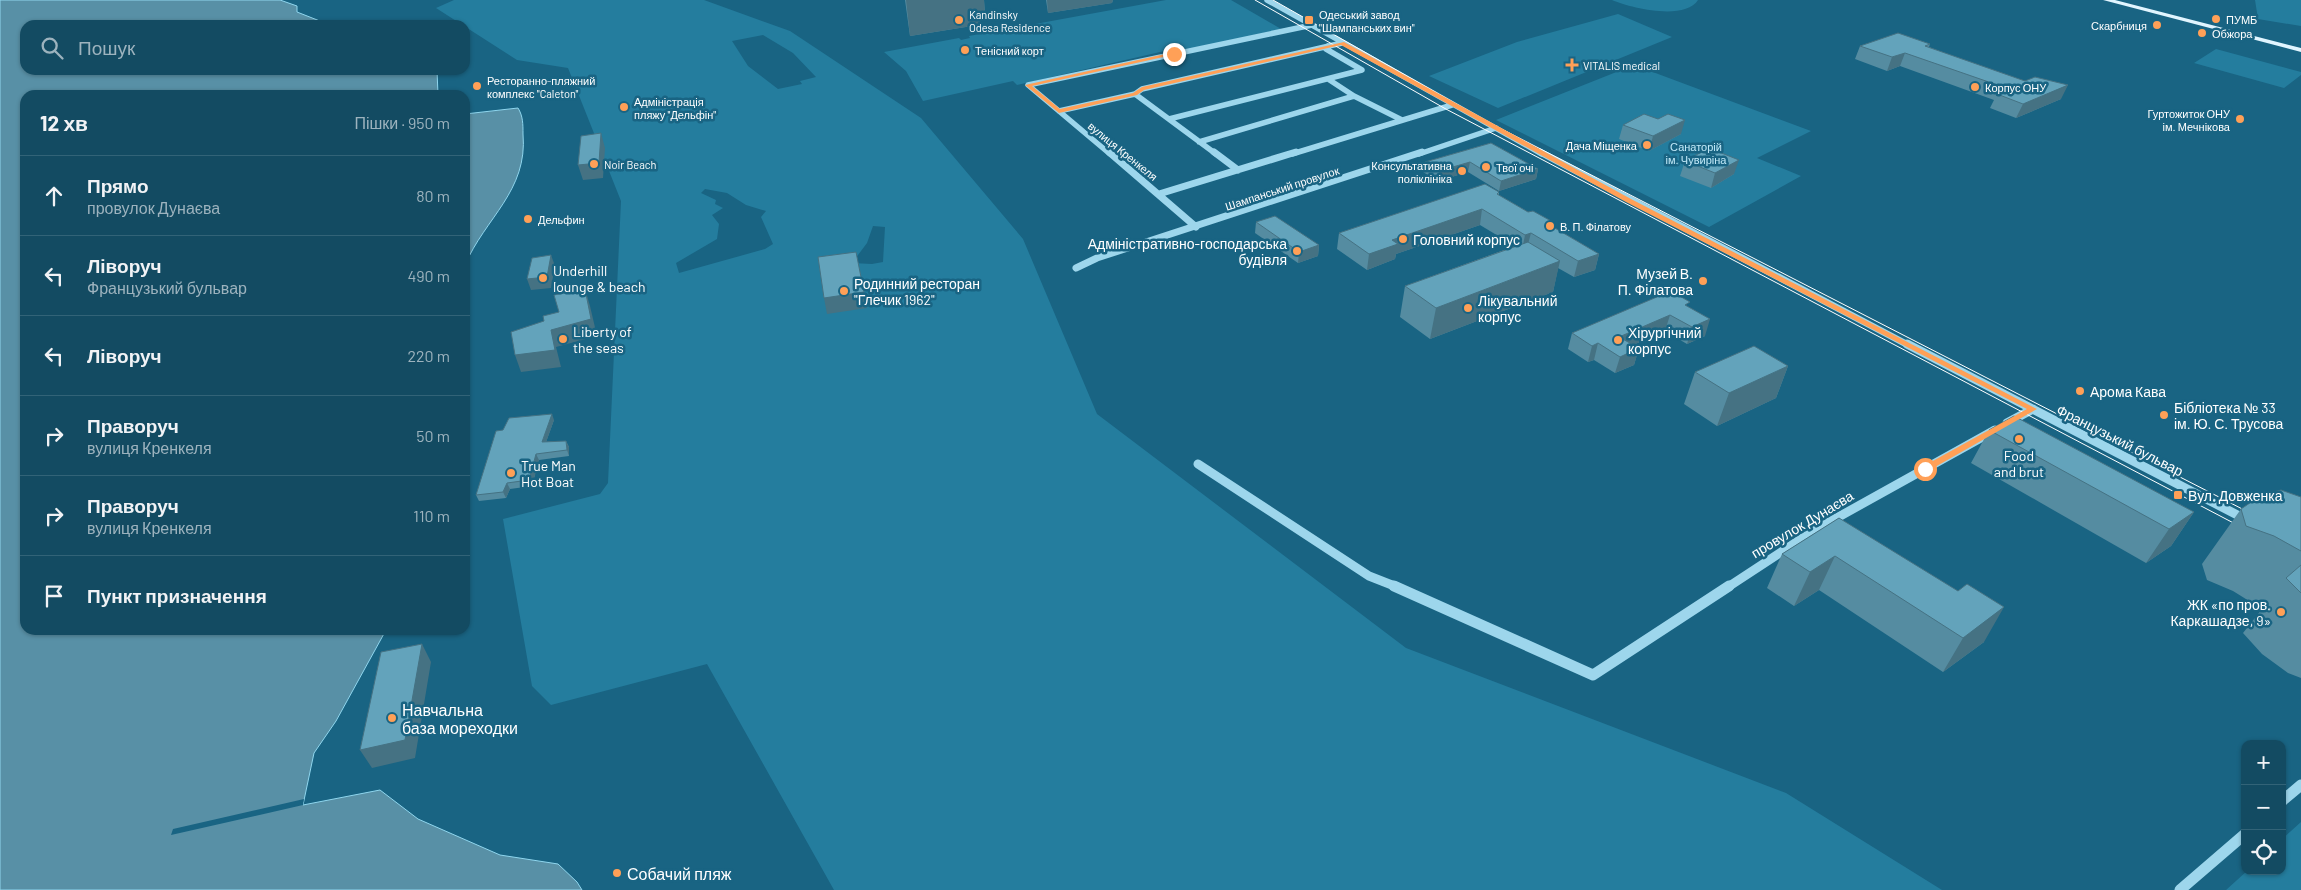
<!DOCTYPE html>
<html lang="uk">
<head>
<meta charset="utf-8">
<style>
  :root { --surface:#134b62; --page:#20556b; --text:#f1f3f6; --muted:#9db3be; --line:#326377 }
  body { margin:0; font-family:Barlow,sans-serif; background:var(--page); color:var(--text) }
  .controls { position:absolute; right:15px; bottom:15px; display:grid; overflow:hidden; border-radius:10px; box-shadow:0 1px 4px #0004 }
  .controls button { width:45px; height:45px; display:grid; place-items:center; padding:0; border:0; border-bottom:1px solid var(--line); background:var(--surface); color:var(--text); font:25px sans-serif }
  .stop { position:absolute; width:15px; height:15px; margin:-11px; border:4px solid #ffa057; border-radius:50%; background:#fff }
  .stop.end { background:#ffa057; border-color:#fff; box-shadow:0 1px 5px #0008 }
  .list { margin:0; padding:0; list-style:none }
  h2 { display:flex; justify-content:space-between; align-items:center; height:65px; margin:0; padding:0 20px; font-size:21px }
  h2 small { font-size:16px; font-weight:400; color:var(--muted) }
  .list li { display:grid; grid-template-columns:32px 1fr auto; gap:15px; align-items:center; box-sizing:border-box; height:80px; padding:0 20px; border-top:1px solid var(--line) }
  .list b { display:block; font-size:19px; white-space:nowrap }
  .list p { margin:0; font-size:16px; white-space:nowrap; color:var(--muted) }
  .list em { font-size:16px; font-style:normal; color:var(--muted) }
  .icon { flex:none; width:28px; height:28px; fill:none; stroke:currentColor; stroke-width:2; stroke-linecap:round; stroke-linejoin:round }
  .map { position:relative; flex:none; width:2301px; height:890px; overflow:hidden }
  .search { position:absolute; background:var(--surface); box-shadow:0 1px 4px #0004; left:20px; top:20px; width:450px; height:55px; display:flex; align-items:center; gap:12px; box-sizing:border-box; padding:0 18px; border-radius:15px; color:var(--muted); font-size:19px }
  .panel { position:absolute; background:var(--surface); box-shadow:0 1px 4px #0004; left:20px; top:90px; width:450px; height:545px; border-radius:15px }
  .map>svg:first-child { display:block }
  .green { fill:#247d9e; fill-rule:evenodd }
  .water { fill:#5890a6; stroke:#8fd6ee }
  .pier { fill:#196483 }
  .lines { fill:none; stroke-linecap:round; stroke-linejoin:round }
  .minor-far3 { stroke:#9dd6ec; stroke-width:5.5 }
  .minor-far2 { stroke:#9dd6ec; stroke-width:7 }
  .minor-far1 { stroke:#9dd6ec; stroke-width:9 }
  .minor { stroke:#9dd6ec; stroke-width:11 }
  .major { fill:#e1f5ff; fill-rule:evenodd }
  .tram { stroke:#fff; stroke-width:1 }
  .wall { fill:#558ca1 }
  .shaded-wall { fill:#457283 }
  .building { fill:#63a3bb; stroke:#457283 }
  .route { fill:#ffa057 }
  .poi-dot { fill:#ffa057; stroke:#196483; stroke-width:2 }
  .labels { text-anchor:middle; dominant-baseline:central; stroke-width:5; stroke-linejoin:round; paint-order:stroke }
  .far-poi-label { font-size:11px; fill:#fff; stroke:#196483; text-anchor:start }
  .far-park-label { font-size:11px; fill:#c2eaf9; stroke:#196483 }
  .far-street-label { font-size:11px; fill:#fff; stroke:#196483 }
  .poi-label { font-size:14px; fill:#fff; stroke:#196483; text-anchor:start }
  .street-label { font-size:14px; fill:#fff; stroke:#196483 }
  .near-poi-label { font-size:16px; fill:#fff; stroke:#196483; text-anchor:start }
</style>
</head>
<body>
<div class="map">
<svg width="2301" height="890" viewBox="0 0 2301 890">
  <rect width="100%" height="100%" fill="#196483"/>
  <!-- green -->
  <path class="green" d="M454 0H704L790 31 921 118 1023 239 1097 414 1406 648 1786 793 1942 890H834L707 664 551 705 532 686 503 519 600 494 608 483 621 201 568 68 517 60 436 8ZM763 35 793 53 816 77 800 81 802 84 778 89 748 66 732 41ZM705 189 727 193 746 205 766 211 761 217 773 244 765 249 679 273 676 263 717 239 719 224 712 215 723 208 715 204 716 200 701 193ZM873 226 885 227 883 262 872 264 852 263 867 243Z
    M1166 0H1231L1281 29 1177 52 1173 49 1017 85 1013 81 923 101 906 71 884 52 959 38 961 40 970 38 969 36Z
    M1612 0H1698C1685 21 1630 8 1612 0Z
    M2255 0H2301V26L2258 19Z
    M1618 14 1672 37 1498 108 1429 76 1517 42Z
    M2216 49 2301 72V75L2284 88 2194 63Z
    M1634 65 1811 131 1757 158 1801 176 1709 227 1496 120Z
    M2301 822V890H2226L2247 871H2282V839Z"/>
  <!-- water -->
  <path class="water" d="M0 0H280L297 6V12L330 25H25V70H437L438 95H25V630H386L336 721 314 753 303 805 380 790 418 819 500 855 558 864 577 882 582 890H0Z
    M518 108C523 116 523 124 523 134 528 191 485 218 465 265V114Z"/>
  <!-- pier -->
  <path class="pier" d="M304 799 303 805 171 835 173 829Z"/>
  <g class="lines">
    <!-- minor-far3 -->
    <path class="minor-far3" d="M1267 0 1542 154
      M1135 94 1216 154
      M1354 96 1402 120
      M1059 111 1135 94 1142 89 1342 43
      M1169 119 1362 70 1326 49 1328 46
      M1199 142 1354 96 1328 79
      M1110 154 1028 85 1312 25
      M1292 154 1452 105
      M1419 154 1496 128"/>
    <!-- minor-far2 -->
    <path class="minor-far2" d="M1109 152 1196 227
      M1214 152 1238 170
      M1540 152 1910 346
      M1159 194 1296 152
      M1076 268 1097 258 1422 152"/>
    <!-- minor-far1 -->
    <path class="minor-far1" d="M1907 344 2247 520
      M2007 423 2033 409
      M1198 464 1369 576 1397 587
      M1728 587 1815 530 1995 430"/>
    <!-- minor -->
    <path class="minor" d="M1394 586 1593 675 1729 586
      M2282 801 2301 785
      M2180 890 2245 834"/>
    <!-- major -->
    <path class="major" d="M2103 0H2115L2301 48V52Z"/>
    <!-- tram -->
    <path class="tram" d="M1255 0 1444 108 2243 528
      M1273 0 1488 122 2254 515"/>
  </g>
  <!-- wall -->
  <path class="wall" d="M905 0H984L985 14 978 25 910 36Z
    M1046 0H1113L1112 3 1048 13Z
    M1930 44 1929 47 2061 99 2016 118 1990 108 1994 100 1900 66 1887 71 1855 59 1860 46Z
    M1623 125 1681 134 1649 151 1619 139Z
    M1491 143 1538 169 1536 179 1499 191 1468 172 1438 181 1423 172 1425 162Z
    M1685 161 1734 174 1711 188 1680 176Z
    M1499 192V195L1599 254 1595 270 1574 277 1558 268 1553 292 1430 339 1400 317 1405 286 1515 246 1480 225 1396 254 1395 259 1367 270 1337 249 1339 233Z
    M1256 222 1319 245 1318 256 1298 263 1255 233Z
    M1689 307 1705 336 1687 344 1665 331 1633 345 1639 348 1634 365 1615 373 1594 360 1588 362 1568 349 1572 333Z
    M1788 366 1776 398 1717 426 1684 404 1695 372Z
    M554 420 546 442 566 441 569 447V456L539 460 532 486 510 489 506 498 479 501 476 495 503 430Z
    M1989 430 2194 512 2171 546 2146 563 1971 463Z
    M2301 497V678L2288 673 2262 654 2243 633 2262 609 2233 591 2207 580 2202 564 2241 509Z
    M1839 518 1984 642 1943 672 1819 590 1794 606 1767 588 1782 554Z"/>
  <!-- shaded-wall -->
  <path class="shaded-wall" d="M906 0H984L985 14 978 25 910 36Z
    M1047 0H1113L1112 3 1048 13Z
    M1905 53 1900 66 1887 71 1892 57Z
    M2068 85 2061 99 2016 118 2023 104Z
    M1685 120 1681 134 1649 151 1653 136Z
    M601 133 605 148 603 178 583 180 578 165Z
    M1739 160 1734 174 1711 188 1715 173Z
    M1470 162 1468 172 1438 181 1439 171Z
    M1538 169 1536 179 1499 191 1501 181Z
    M1482 209 1480 225 1396 254 1395 259 1367 270 1369 254 1392 240Z
    M1531 233 1527 248 1522 250 1525 235Z
    M1319 245 1318 256 1298 263 1299 252Z
    M1599 254 1595 270 1574 277 1578 261Z
    M551 255 555 266 551 288 531 290 527 279Z
    M1560 261 1553 292 1430 339 1436 308Z
    M585 289 590 306 597 336 556 347 561 367 521 372 515 355 551 330Z
    M864 292 867 308 827 314 824 298Z
    M1670 315 1665 331 1615 353 1619 337Z
    M1710 319 1705 336 1687 344 1692 327Z
    M1598 343 1594 360 1588 362 1592 346Z
    M1639 348 1634 365 1615 373 1620 357Z
    M1788 366 1776 398 1717 426 1729 393Z
    M552 414 554 420 544 448 542 442Z
    M566 441 569 447V456L567 450Z
    M536 454 539 460 532 486 529 480Z
    M507 483 510 489 506 498 503 492Z
    M2194 512 2171 546 2146 563 2169 529Z
    M1835 556 1819 590 1794 606 1810 572Z
    M2004 607 1984 642 1943 672 1963 638Z
    M422 644 431 662 415 758 372 768 360 750Z"/>
  <!-- building -->
  <path class="building" d="M1898 33 1930 44 1925 46 2025 81 2035 77 2068 85 2023 104 1997 94 2009 89 1905 53 1892 57 1860 46Z
    M1644 114 1658 119 1668 114 1685 120 1653 136 1623 125Z
    M601 133 599 163 578 165 581 136Z
    M1491 143 1538 169 1501 181 1470 162 1439 171 1425 162Z
    M1709 148 1739 160 1715 173 1685 161Z
    M1485 184 1499 192 1497 194 1528 212 1533 211 1553 222 1548 224 1599 254 1578 261 1531 233 1525 235 1482 209 1392 240 1398 244 1369 254 1339 233Z
    M1275 216 1319 245 1299 252 1256 222Z
    M1528 242 1560 261 1436 308 1405 286Z
    M856 252 864 292 824 298 818 257Z
    M551 255 547 277 527 279 532 258Z
    M585 289 591 319 551 330 555 350 515 355 511 332 544 321 543 316 559 312 554 295Z
    M1671 291 1690 302 1685 305 1710 319 1692 327 1670 315 1619 337 1639 348 1620 357 1598 343 1592 346 1572 333Z
    M1754 346 1788 366 1729 393 1695 372Z
    M552 414 542 442 566 441 567 450 536 454 529 480 507 483 503 492 476 495 496 431 503 430 509 418Z
    M2014 416 2194 512 2169 529 1989 430Z
    M2281 490 2301 497V551L2274 536 2246 526 2241 509 2260 496Z
    M1839 518 1958 591 1967 584 2004 607 1963 638 1835 556 1810 572 1782 554Z
    M2301 565V593L2286 578Z
    M422 644 405 740 360 750 381 652Z"/>
  <!-- route -->
  <path class="route" d="M1344 42 1631 199 2037 409 1928 471H1922V467L2027 409 1626 202 1341 45 1144 90 1137 95 1059 113 1025 85 1174 52 1177 54 1032 86 1060 109 1133 93 1142 87Z"/>
  <!-- markers -->
  <g class="poi-dot">
    <circle cx="2216" cy="19" r="5"/>
    <circle cx="959" cy="20" r="5"/>
    <rect x="1304" y="15" width="10" height="10" rx="2.5"/>
    <circle cx="2157" cy="25" r="5"/>
    <circle cx="2202" cy="33" r="5"/>
    <circle cx="965" cy="50" r="5"/>
    <path d="M1569.5 57.5h5v5h5v5h-5v5h-5v-5h-5v-5h5z"/>
    <circle cx="477" cy="86" r="5"/>
    <circle cx="1975" cy="87" r="5"/>
    <circle cx="624" cy="107" r="5"/>
    <circle cx="2240" cy="119" r="5"/>
    <circle cx="1647" cy="145" r="5"/>
    <circle cx="594" cy="164" r="5"/>
    <circle cx="1486" cy="167" r="5"/>
    <circle cx="1462" cy="171" r="5"/>
    <circle cx="528" cy="219" r="5"/>
    <circle cx="1550" cy="226" r="5"/>
    <circle cx="1403" cy="239" r="5"/>
    <circle cx="1297" cy="251" r="5"/>
    <circle cx="543" cy="278" r="5"/>
    <circle cx="1703" cy="281" r="5"/>
    <circle cx="844" cy="291" r="5"/>
    <circle cx="1468" cy="308" r="5"/>
    <circle cx="563" cy="339" r="5"/>
    <circle cx="1618" cy="340" r="5"/>
    <circle cx="2080" cy="391" r="5"/>
    <circle cx="2164" cy="415" r="5"/>
    <circle cx="2019" cy="439" r="5"/>
    <circle cx="511" cy="473" r="5"/>
    <rect x="2173" y="490" width="10" height="10" rx="2.5"/>
    <circle cx="2281" cy="612" r="5"/>
    <circle cx="392" cy="718" r="5"/>
    <circle cx="617" cy="873" r="5"/>
  </g>
  <g class="labels">
    <!-- far-poi labels -->
    <g class="far-poi-label">
      <text x="969" y="14">Kandinsky<tspan x="969" dy="13">Odesa Residence</tspan></text>
      <text x="1319" y="14">Одеський завод<tspan x="1319" dy="13">"Шампанських вин"</tspan></text>
      <text x="2226" y="19">ПУМБ</text>
      <text x="2147" y="25" text-anchor="end">Скарбниця</text>
      <text x="2212" y="33">Обжора</text>
      <text x="975" y="50">Тенісний корт</text>
      <text x="1583" y="65">VITALIS medical</text>
      <text x="487" y="80">Ресторанно-пляжний<tspan x="487" dy="13">комплекс "Caleton"</tspan></text>
      <text x="1985" y="87">Корпус ОНУ</text>
      <text x="634" y="101">Адміністрація<tspan x="634" dy="13">пляжу "Дельфін"</tspan></text>
      <text x="2230" y="113" text-anchor="end">Гуртожиток ОНУ<tspan x="2230" dy="13">ім. Мечнікова</tspan></text>
      <text x="1637" y="145" text-anchor="end">Дача Міщенка</text>
      <text x="604" y="164">Noir Beach</text>
      <text x="1452" y="165" text-anchor="end">Консультативна<tspan x="1452" dy="13">поліклініка</tspan></text>
      <text x="1496" y="167">Твої очі</text>
      <text x="538" y="219">Дельфин</text>
      <text x="1560" y="226">В. П. Філатову</text>
    </g>
    <!-- far-park labels -->
    <g class="far-park-label">
      <text x="1696" y="146">Санаторій<tspan x="1696" dy="13">ім. Чувиріна</tspan></text>
    </g>
    <!-- far-street labels -->
    <g class="far-street-label">
      <text transform="translate(1123 151) rotate(39)">вулиця Кренкеля</text>
      <text transform="translate(1282 188) rotate(-18)">Шампанський провулок</text>
    </g>
    <!-- poi labels -->
    <g class="poi-label">
      <text x="1413" y="239">Головний корпус</text>
      <text x="1287" y="243" text-anchor="end">Адміністративно-господарська<tspan x="1287" dy="16">будівля</tspan></text>
      <text x="553" y="270">Underhill<tspan x="553" dy="16">lounge &amp; beach</tspan></text>
      <text x="1693" y="273" text-anchor="end">Музей В.<tspan x="1693" dy="16">П. Філатова</tspan></text>
      <text x="854" y="283">Родинний ресторан<tspan x="854" dy="16">"Глечик 1962"</tspan></text>
      <text x="1478" y="300">Лікувальний<tspan x="1478" dy="16">корпус</tspan></text>
      <text x="573" y="331">Liberty of<tspan x="573" dy="16">the seas</tspan></text>
      <text x="1628" y="332">Хірургічний<tspan x="1628" dy="16">корпус</tspan></text>
      <text x="2090" y="391">Арома Кава</text>
      <text x="2174" y="407">Бібліотека № 33<tspan x="2174" dy="16">ім. Ю. С. Трусова</tspan></text>
      <text x="2019" y="455" text-anchor="middle">Food<tspan x="2019" dy="16">and brut</tspan></text>
      <text x="521" y="465">True Man<tspan x="521" dy="16">Hot Boat</tspan></text>
      <text x="2188" y="495">Вул. Довженка</text>
      <text x="2271" y="604" text-anchor="end">ЖК «по пров.<tspan x="2271" dy="16">Каркашадзе, 9»</tspan></text>
    </g>
    <!-- street labels -->
    <g class="street-label">
      <text transform="translate(2120 440) rotate(27)">Французький бульвар</text>
      <text transform="translate(1802 524) rotate(-31)">провулок Дунаєва</text>
    </g>
    <!-- near-poi labels -->
    <g class="near-poi-label">
      <text x="402" y="709">Навчальна<tspan x="402" dy="18">база мореходки</tspan></text>
      <text x="627" y="873">Собачий пляж</text>
    </g>
  </g>
</svg>
<div class="controls">
<button>+</button>
<button>−</button>
<button><svg class="icon" aria-label="locate" viewBox="0 0 24 24"><circle cx="12" cy="12" r="6"/><path d="M12 2v4M12 18v4M2 12h4M18 12h4"/></svg></button>
</div>
<div class="stop" style="left:1925px;top:469px"></div>
<div class="stop end" style="left:1174px;top:54px"></div>
<div class="search"><svg class="icon" aria-label="search" viewBox="0 0 24 24"><circle cx="10" cy="10" r="6"/><path d="M15 15l6 6"/></svg>Пошук</div>
<section class="panel">
<h2>12 хв<small>Пішки · 950 m</small></h2>
<ul class="list">
<li><svg class="icon" aria-label="ahead" viewBox="0 0 24 24"><path d="M12 20V5M6 11l6-6 6 6"/></svg><div><b>Прямо</b><p>провулок Дунаєва</p></div><em>80 m</em></li>
<li><svg class="icon" aria-label="left" viewBox="0 0 24 24"><path d="M17 20v-9H6M10 6l-5 5 5 5"/></svg><div><b>Ліворуч</b><p>Французький бульвар</p></div><em>490 m</em></li>
<li><svg class="icon" aria-label="left" viewBox="0 0 24 24"><path d="M17 20v-9H6M10 6l-5 5 5 5"/></svg><div><b>Ліворуч</b></div><em>220 m</em></li>
<li><svg class="icon" aria-label="right" viewBox="0 0 24 24"><path d="M7 20v-9h11M14 6l5 5-5 5"/></svg><div><b>Праворуч</b><p>вулиця Кренкеля</p></div><em>50 m</em></li>
<li><svg class="icon" aria-label="right" viewBox="0 0 24 24"><path d="M7 20v-9h11M14 6l5 5-5 5"/></svg><div><b>Праворуч</b><p>вулиця Кренкеля</p></div><em>110 m</em></li>
<li><svg class="icon" aria-label="arrive" viewBox="0 0 24 24"><path d="M6 21V4h12l-3 4 3 4H6"/></svg><div><b>Пункт призначення</b></div></li>
</ul>
</section>
</div>
</body>
</html>
